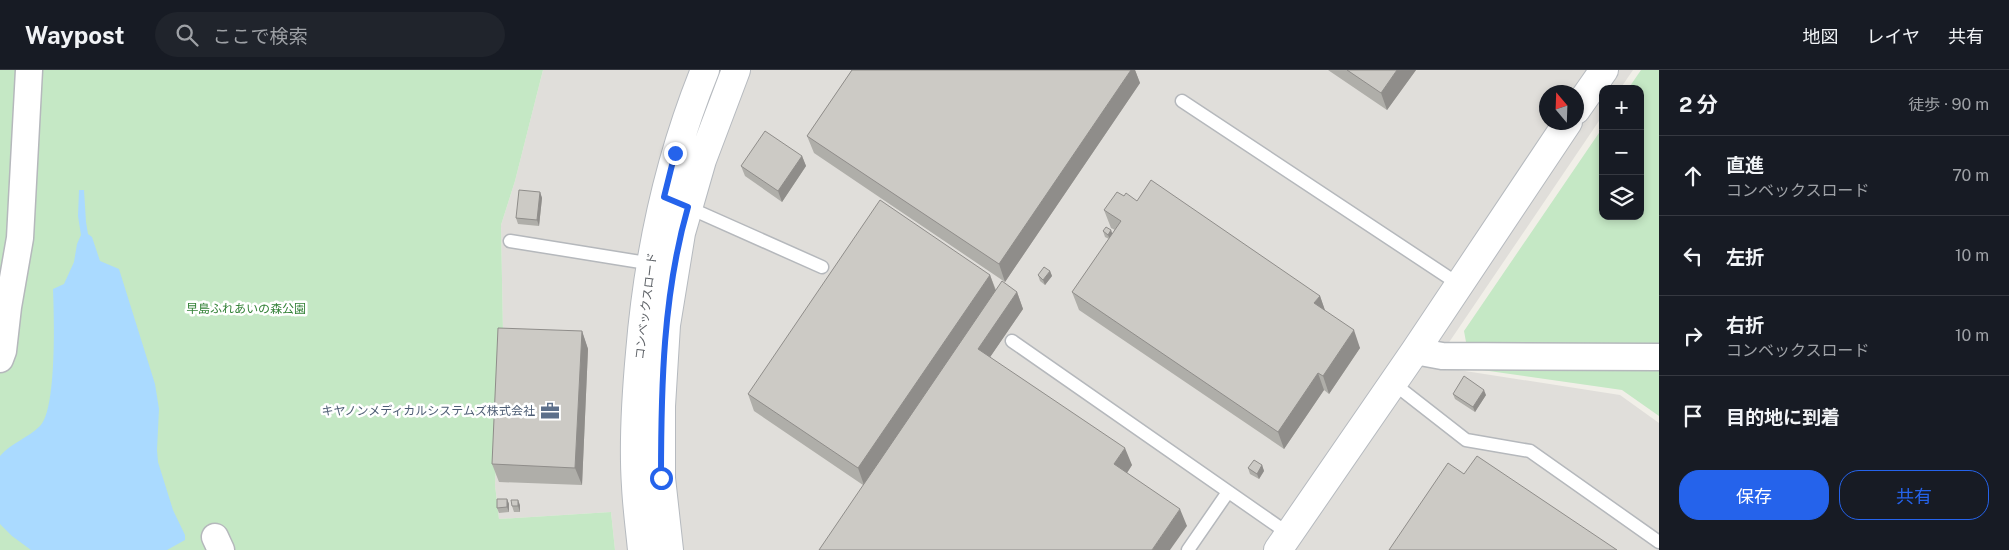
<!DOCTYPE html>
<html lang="ja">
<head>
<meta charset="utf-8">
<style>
  :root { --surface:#171b24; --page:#20242c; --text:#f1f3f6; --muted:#9ea1a6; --line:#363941; --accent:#2563eb }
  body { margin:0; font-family:"Public Sans","Noto Sans JP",sans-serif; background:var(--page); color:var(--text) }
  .controls { position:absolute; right:15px; top:15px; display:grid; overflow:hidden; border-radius:10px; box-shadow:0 2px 8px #0003 }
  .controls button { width:45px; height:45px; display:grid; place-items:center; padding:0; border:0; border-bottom:1px solid var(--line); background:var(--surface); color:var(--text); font:25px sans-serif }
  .compass { position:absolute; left:1539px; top:15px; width:45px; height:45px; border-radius:50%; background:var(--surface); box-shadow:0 2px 8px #0003; rotate:341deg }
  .stop { position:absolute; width:15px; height:15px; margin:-11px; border:4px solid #2563eb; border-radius:50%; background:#fff }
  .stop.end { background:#2563eb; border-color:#fff; box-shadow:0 1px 5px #0008 }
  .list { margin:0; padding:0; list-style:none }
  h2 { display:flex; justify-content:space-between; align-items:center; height:65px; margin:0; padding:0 20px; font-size:21px }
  h2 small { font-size:16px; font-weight:400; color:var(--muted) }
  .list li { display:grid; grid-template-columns:32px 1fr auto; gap:15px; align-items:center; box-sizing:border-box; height:80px; padding:0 20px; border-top:1px solid var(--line) }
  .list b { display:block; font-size:19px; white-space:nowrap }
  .list p { margin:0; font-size:16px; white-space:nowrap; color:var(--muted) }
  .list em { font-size:16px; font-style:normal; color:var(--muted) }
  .actions { display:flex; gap:10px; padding:15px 20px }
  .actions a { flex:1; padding:11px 0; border:1px solid var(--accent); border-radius:20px; text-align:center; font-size:18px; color:var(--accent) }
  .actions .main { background:var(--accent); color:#fff }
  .icon { flex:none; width:28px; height:28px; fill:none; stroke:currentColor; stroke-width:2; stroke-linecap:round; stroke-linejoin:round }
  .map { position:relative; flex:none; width:1659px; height:480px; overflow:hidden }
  header { display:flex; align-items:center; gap:30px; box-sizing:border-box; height:70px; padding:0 25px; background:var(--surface); border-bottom:1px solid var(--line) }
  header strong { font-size:24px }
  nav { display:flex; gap:28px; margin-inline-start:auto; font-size:18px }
  .search { width:350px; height:45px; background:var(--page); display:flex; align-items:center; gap:12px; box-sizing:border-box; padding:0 18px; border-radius:28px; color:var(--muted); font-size:19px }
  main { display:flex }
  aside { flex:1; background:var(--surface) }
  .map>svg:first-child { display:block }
  .industrial { fill:#e0deda; fill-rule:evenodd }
  .green { fill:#c5e8c5 }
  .water { fill:#aadaff }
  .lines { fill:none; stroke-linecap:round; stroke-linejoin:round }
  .lane-casing { stroke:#b5b8bc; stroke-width:15 }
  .street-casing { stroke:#b5b8bc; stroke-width:29 }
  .secondary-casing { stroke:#b6babf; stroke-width:30 }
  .lane { stroke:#fff; stroke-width:12 }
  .street { stroke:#fff; stroke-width:26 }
  .secondary { stroke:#fff; stroke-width:28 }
  .wall { fill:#afaea9 }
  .shaded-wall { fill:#8f8d8a }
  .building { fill:#cccac5; stroke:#8f8d8a }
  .route { stroke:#2563eb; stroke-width:6 }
  .labels { text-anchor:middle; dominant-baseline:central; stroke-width:5; stroke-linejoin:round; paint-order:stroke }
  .street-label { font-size:12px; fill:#5f6368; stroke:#fff }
  .park-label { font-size:12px; fill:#348238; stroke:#fff }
  .service-label { font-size:12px; fill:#4e5e75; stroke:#fff; text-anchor:end }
</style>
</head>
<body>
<header>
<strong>Waypost</strong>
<div class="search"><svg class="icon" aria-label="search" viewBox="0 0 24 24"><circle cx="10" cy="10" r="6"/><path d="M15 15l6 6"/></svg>ここで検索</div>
<nav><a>地図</a><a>レイヤ</a><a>共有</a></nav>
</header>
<main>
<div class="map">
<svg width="1659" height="480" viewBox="0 0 1659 480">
  <rect width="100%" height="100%" fill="#f1efe8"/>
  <!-- industrial -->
  <path class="industrial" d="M543 0H1633L1620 19H1603V45L1433 296 1620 325 1659 353V480H615L611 442 499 449 495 415 503 263 501 155 515 111ZM1546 22H1576V52H1546Z"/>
  <!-- green -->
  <path class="green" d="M0 0H543L515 111 501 155 503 263 495 415 499 449 611 442 615 480H0Z
    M1641 0H1659V346L1622 320 1454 296 1466 272 1464 261 1603 57V146H1640V19H1628Z"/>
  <!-- water -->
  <path class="water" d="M79 120H84L86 152 88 164 92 167 100 191 119 199 155 314 159 339 157 380 158 392 173 440 185 465V470L167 480H31L12 466 0 454V386C11 373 28 368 40 356 57 340 54 244 53 219L64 214 74 192 77 174 81 165 78 146Z"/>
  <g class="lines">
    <!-- lane casing -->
    <g class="lane-casing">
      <path id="lane" d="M1182 31 1460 215
        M685 136 822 197
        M510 171 653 194
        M1012 271 1289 464
        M1393 313 1466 370 1530 381 1659 472
        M1188 480 1228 422"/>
    </g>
    <!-- street casing -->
    <g class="street-casing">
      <path id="street" d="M1415 281 1442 286 1659 287
        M0 289 3 281 8 237 20 168 29 0
        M215 467 221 480"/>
    </g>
    <!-- secondary casing -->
    <g class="secondary-casing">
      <path id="secondary" d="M1576 40 1604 0
        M642 480C640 459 637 437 636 416 633 372 636 327 640 283 648 186 668 91 705 0
        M669 480 661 408V336L666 255 681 163 702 90 736 0
        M1278 480 1415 281 1568 52"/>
    </g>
    <!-- lane -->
    <use href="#lane" class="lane"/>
    <!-- street -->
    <use href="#street" class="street"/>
    <!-- secondary -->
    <use href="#secondary" class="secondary"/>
  </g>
  <!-- wall -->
  <path class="wall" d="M852 0H1135L1140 13 1005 212 814 83 807 66Z
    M1328 0H1416L1387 40Z
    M802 86 806 96 782 132 745 106 741 96Z
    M540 122 542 128 539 156 518 154 516 148Z
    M1124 126 1137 131 1320 226 1325 241 1360 278 1329 324 1324 320 1284 379 1079 240 1072 222 1109 169 1105 167 1103 161 1111 160 1112 164 1115 160 1111 158 1104 140Z
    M1050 201 1052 206 1045 215 1040 211 1038 205Z
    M990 205 996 220 1017 222 1023 239 990 287 1132 395 1127 403 1187 456 863 415 754 341 748 324Z
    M582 261 588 279 582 415 499 412 492 394Z
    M1453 324 1486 325 1475 342 1455 329Z
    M1262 395 1264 401 1259 409 1250 404 1248 398Z
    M507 429 509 434V442L499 443 497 438Z
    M520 435V442H514L512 436Z"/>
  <!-- shaded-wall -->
  <path class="shaded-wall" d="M1131 0H1135L1140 13 1005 212 999 194Z
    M1397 0H1416L1387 40 1381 23Z
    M802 86 806 96 782 132 778 121Z
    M540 122 542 128 539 156 537 150Z
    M1111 160 1113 166 1110 170 1108 165Z
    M1050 201 1052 206 1045 215 1043 210Z
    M990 205 996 222 864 415 858 398Z
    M1017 222 1023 239 984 296 978 279Z
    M1320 226 1326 243 1314 233Z
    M1354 260 1360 278 1329 324 1323 306Z
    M582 261 588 279 582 415 575 398Z
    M1318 303 1324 320 1284 379 1278 362Z
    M1484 320 1486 325 1475 342 1473 337Z
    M1125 378 1132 395 1121 412 1114 394Z
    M1262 395 1264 401 1259 409 1257 404Z
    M507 429 509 434V442L507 437Z
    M518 430 520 435V442L518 436Z
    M1180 439 1187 456 1170 480H1152Z"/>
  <!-- building -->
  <path class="building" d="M852 0H1131L999 194 807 66Z
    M1347 0H1397L1381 23Z
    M765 61 802 86 778 121 741 96Z
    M1151 110 1320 226 1314 233 1354 260 1323 306 1318 303 1278 362 1072 222 1121 151 1104 140 1117 122 1124 126 1126 123 1137 131Z
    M519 120 540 122 537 150 516 148Z
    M880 130 990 205 858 398 748 324Z
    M1106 157 1111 160 1108 165 1103 161Z
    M1044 197 1050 201 1043 210 1038 205Z
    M1002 211 1017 222 978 279 1125 378 1114 394 1180 439 1152 480H819Z
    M498 258 582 261 575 398 492 394Z
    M1464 306 1484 320 1473 337 1453 324Z
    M1477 386 1617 480H1389L1448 393 1464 404Z
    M1254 390 1262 395 1257 404 1248 398Z
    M497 429H507V437L497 438Z
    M511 430H518V436H512Z"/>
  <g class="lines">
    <!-- route -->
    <path class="route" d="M661 408C661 317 663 224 688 137L664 127 675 83"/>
  </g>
  <!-- icons -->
  <defs>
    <g id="office-bare" transform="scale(1.5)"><path d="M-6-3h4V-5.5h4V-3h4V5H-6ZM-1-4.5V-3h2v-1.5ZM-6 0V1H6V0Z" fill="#5c6f8a" stroke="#fff" stroke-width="2.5" paint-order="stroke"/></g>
  </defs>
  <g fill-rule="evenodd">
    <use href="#office-bare" x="550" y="341"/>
  </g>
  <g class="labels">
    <!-- street labels -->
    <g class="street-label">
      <text transform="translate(646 236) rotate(-83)">コンベックスロード</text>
    </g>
    <!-- park labels -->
    <g class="park-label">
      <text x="246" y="239">早島ふれあいの森公園</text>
    </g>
    <!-- service labels -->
    <g class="service-label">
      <text x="535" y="341">キヤノンメディカルシステムズ株式会社</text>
    </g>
  </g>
</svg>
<div class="controls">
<button>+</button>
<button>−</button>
<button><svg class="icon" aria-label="layers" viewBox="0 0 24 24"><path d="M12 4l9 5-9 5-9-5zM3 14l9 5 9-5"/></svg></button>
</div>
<svg class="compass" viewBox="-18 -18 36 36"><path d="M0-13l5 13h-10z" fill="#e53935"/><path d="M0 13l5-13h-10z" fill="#9ea1a6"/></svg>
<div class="stop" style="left:661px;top:408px"></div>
<div class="stop end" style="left:675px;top:83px"></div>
</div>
<aside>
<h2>2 分<small>徒歩 · 90 m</small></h2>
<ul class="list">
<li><svg class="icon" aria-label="ahead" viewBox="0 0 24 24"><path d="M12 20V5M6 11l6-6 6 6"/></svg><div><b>直進</b><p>コンベックスロード</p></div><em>70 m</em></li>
<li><svg class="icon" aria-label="left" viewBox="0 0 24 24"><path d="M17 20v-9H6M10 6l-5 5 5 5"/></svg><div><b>左折</b></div><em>10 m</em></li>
<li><svg class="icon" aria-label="right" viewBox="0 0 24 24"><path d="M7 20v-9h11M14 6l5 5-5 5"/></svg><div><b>右折</b><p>コンベックスロード</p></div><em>10 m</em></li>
<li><svg class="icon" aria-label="arrive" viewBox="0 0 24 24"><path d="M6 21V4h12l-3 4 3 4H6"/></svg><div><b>目的地に到着</b></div></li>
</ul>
<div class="actions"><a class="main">保存</a><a>共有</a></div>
</aside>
</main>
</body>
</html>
